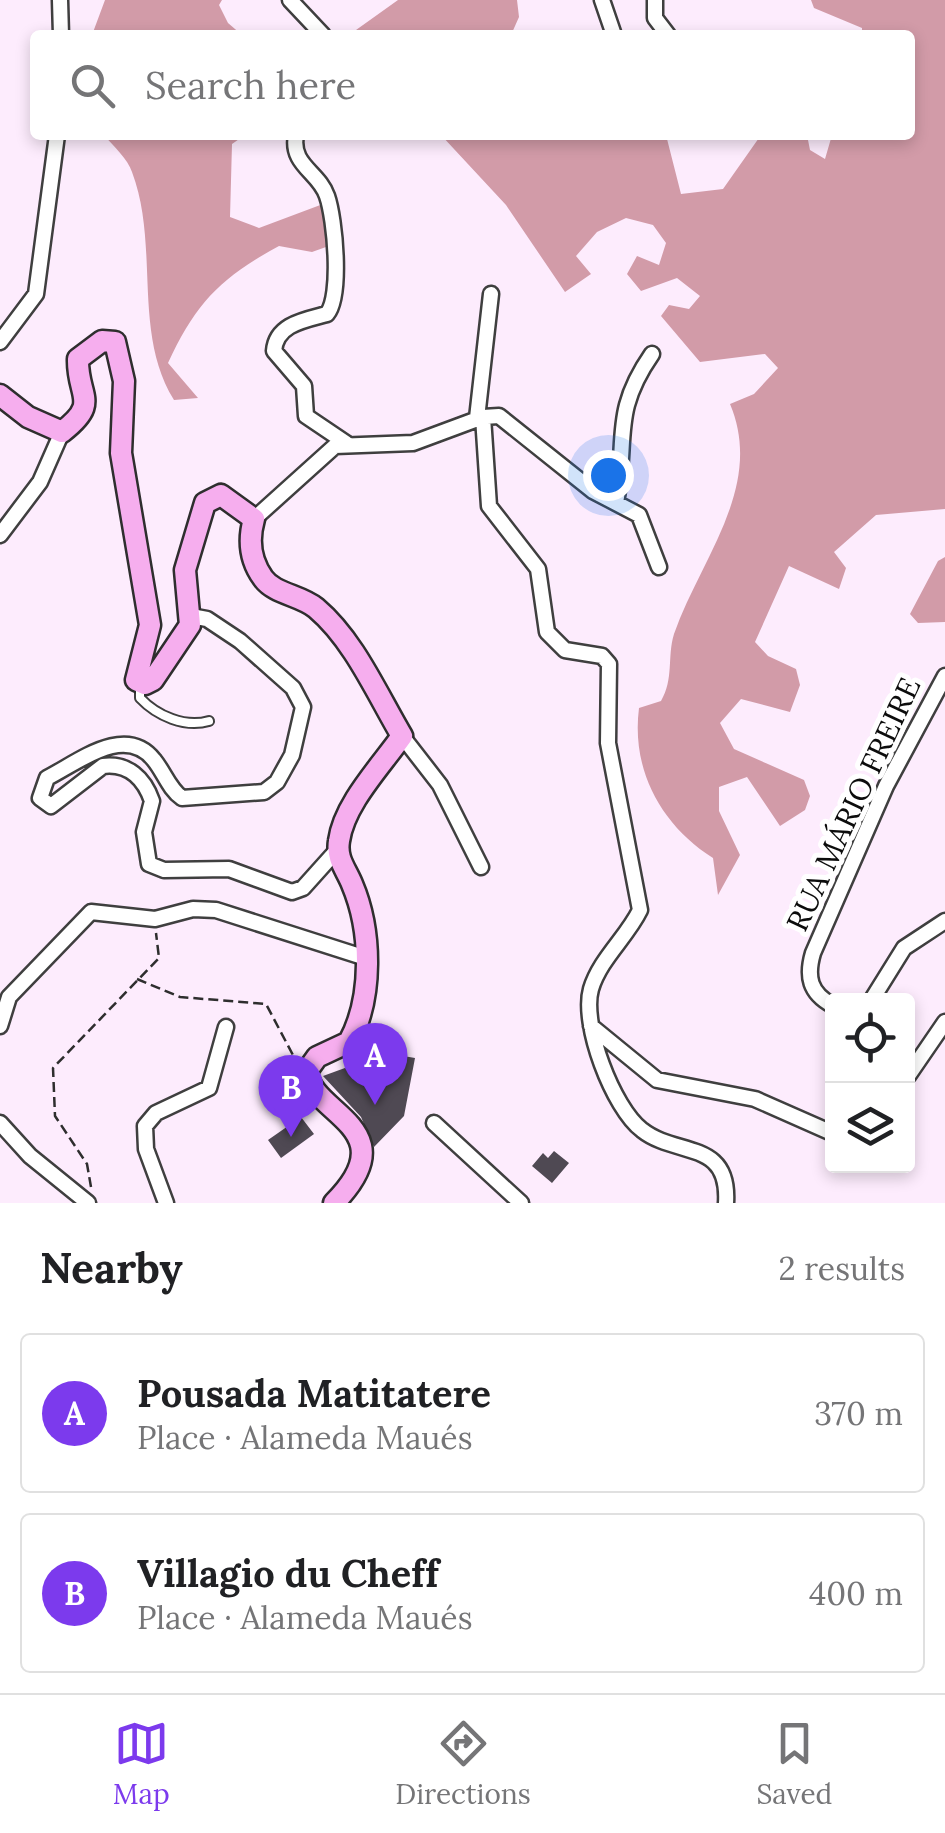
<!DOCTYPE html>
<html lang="en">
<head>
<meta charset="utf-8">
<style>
  :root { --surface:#fff; --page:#f2f2f2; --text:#202124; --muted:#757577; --line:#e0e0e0; --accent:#7c3aed }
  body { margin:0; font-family:Lora,serif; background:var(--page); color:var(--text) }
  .controls { position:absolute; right:30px; bottom:30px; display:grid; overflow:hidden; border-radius:10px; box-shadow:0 5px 15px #0003 }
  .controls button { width:90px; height:90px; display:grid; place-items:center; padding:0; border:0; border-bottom:2px solid var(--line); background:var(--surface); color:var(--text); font:50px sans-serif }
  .you { position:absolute; left:608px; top:475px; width:35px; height:35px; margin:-25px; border:8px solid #fff; border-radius:50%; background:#1a73e8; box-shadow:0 0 0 15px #1a73e833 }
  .badge { display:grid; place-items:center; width:65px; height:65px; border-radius:50%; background:var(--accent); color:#fff; font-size:32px; font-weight:700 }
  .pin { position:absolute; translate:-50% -82px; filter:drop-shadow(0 2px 5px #0008) }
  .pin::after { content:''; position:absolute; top:52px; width:35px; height:30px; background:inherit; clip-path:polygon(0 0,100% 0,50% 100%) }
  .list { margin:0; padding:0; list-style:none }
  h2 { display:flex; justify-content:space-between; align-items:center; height:130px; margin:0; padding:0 40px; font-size:42px }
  h2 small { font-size:32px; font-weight:400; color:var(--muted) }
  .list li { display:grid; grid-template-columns:65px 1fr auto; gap:30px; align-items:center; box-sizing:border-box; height:160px; margin:0 20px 20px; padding:0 20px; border:2px solid var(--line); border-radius:10px }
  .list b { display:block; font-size:38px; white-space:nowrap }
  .list p { margin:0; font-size:32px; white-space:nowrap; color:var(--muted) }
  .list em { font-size:32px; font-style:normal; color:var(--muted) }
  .icon { flex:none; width:55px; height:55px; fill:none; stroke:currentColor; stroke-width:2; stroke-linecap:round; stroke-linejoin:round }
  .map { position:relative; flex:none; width:945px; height:1203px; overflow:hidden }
  .search { position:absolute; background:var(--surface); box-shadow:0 5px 15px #0003; left:30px; right:30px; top:30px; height:110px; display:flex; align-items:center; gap:25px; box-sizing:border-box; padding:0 35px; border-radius:10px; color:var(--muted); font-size:38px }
  .sheet { height:490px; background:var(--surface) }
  nav { display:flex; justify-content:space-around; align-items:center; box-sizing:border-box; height:140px; border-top:2px solid var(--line); background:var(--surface); font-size:28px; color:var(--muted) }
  nav a { display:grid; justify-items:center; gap:5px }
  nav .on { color:var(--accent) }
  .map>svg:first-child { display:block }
  .forest { fill:#d29ba8 }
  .building { fill:#4f4953 }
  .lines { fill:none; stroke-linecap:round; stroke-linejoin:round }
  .lane-casing { stroke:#3f3f3f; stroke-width:12 }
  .street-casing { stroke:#3f3f3f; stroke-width:19 }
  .secondary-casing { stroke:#2e2e2e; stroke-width:25 }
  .path { stroke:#2e2e2e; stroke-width:2.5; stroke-dasharray:10 5; stroke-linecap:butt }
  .lane { stroke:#fff; stroke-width:8 }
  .street { stroke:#fff; stroke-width:14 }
  .secondary { stroke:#f6aeee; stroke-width:20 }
  .labels { text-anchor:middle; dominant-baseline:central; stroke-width:10; stroke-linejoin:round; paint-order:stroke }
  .street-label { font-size:30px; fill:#0c0c0c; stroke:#fff }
</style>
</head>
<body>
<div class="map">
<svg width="945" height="1203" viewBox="0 0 945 1203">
  <rect width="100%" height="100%" fill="#fdecfd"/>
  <!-- forest -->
  <path class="forest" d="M105 0H222L219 5 228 23 242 35H92Z
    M398 0H517L519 17 511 35H349Z
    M811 0H945V509L876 515 834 552 846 568 839 589 789 566 755 642 768 656 796 669 800 685 790 712 741 699 720 723 734 749 804 780 810 796 805 810 780 826 747 777 719 787V811L740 855 718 895 713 858C661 825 631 770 639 708L661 701C674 679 667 657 674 634 700 559 765 487 730 404L754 394 778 368 765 354 700 362 661 316 669 305 689 309 700 296 677 278 641 291 627 274 637 256 659 265 666 243 653 225 626 218 597 232 576 256 591 274 565 292 506 205 441 135H666L681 194 723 189 761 135H807L810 150 825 159 832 135H910V35H862V28L814 8Z
    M104 135H245L232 144 230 217 259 228 323 204 326 247 312 252 279 246C220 278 196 303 168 363L198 398 174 400C132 332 160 246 132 172 128 159 113 146 104 135Z
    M945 557V622L918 623 910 614 938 561Z"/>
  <!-- building -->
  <path class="building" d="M386 1053 415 1058 404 1116 374 1147 361 1117 323 1076Z
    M301 1117 314 1134 281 1158 268 1140Z
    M554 1151 569 1163 552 1183 532 1166 543 1153 548 1158Z"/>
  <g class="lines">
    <!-- lane casing -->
    <g class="lane-casing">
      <path id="lane" d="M140 683V698C157 716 185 728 209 721"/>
    </g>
    <!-- street casing -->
    <g class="street-casing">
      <path id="street" d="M60 0 61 35
        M290 0 323 35
        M602 0 614 35
        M655 0V18L668 35
        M296 135C290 165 319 172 327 196 335 219 342 296 327 314 305 320 276 324 274 351L304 386 306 416 346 443
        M0 342 36 294 57 135
        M652 354C611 413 628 439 616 503L639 515 659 567
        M483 417 499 416 593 491 616 503
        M477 418 491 294
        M254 519 335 446 413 443 483 417 489 506 538 569 547 632 565 650 602 656 609 664 608 743 640 910C627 937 600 959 591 989 581 1024 613 1108 642 1130 676 1157 730 1139 726 1203
        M0 535 40 482 62 432
        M191 616 207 619 240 641 293 688 303 707 292 755 277 782 264 792 182 798C169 789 164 772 154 760 125 723 77 763 47 778L40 798 51 806 103 766C128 763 144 778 152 801L144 832 149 864 164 870 229 869 292 892 303 888 338 849
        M402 736 440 785 481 867
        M871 1001 904 948 945 921
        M832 1005C810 993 806 977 813 953L886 786 945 676
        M0 1026 9 997 91 912 155 919 193 909 216 910 366 958
        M591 1026 657 1080 755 1099 832 1133
        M908 1076 945 1022
        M0 1123 30 1156 88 1203
        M434 1123 521 1203
        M166 1203 146 1149 145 1126 156 1113 209 1088 226 1027"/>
    </g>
    <!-- secondary casing -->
    <g class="secondary-casing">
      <path id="secondary" d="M0 395 28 417 62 432C101 402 77 397 78 359L102 341 115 342 124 381 121 453 150 625 136 680 145 684 153 680 190 625 185 570 205 503 221 495 254 519C248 540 250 560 263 578 274 594 300 595 316 608 354 640 377 694 402 736 381 766 344 804 339 841 336 859 346 869 352 884 372 931 373 998 349 1042L317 1057 307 1071C309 1114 409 1127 334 1203"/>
    </g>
    <!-- path -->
    <path class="path" d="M137 979 180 997 266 1004 294 1057
      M91 1187 87 1164 55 1116 53 1068 159 958 156 933"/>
    <!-- lane -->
    <use href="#lane" class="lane"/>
    <!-- street -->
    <use href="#street" class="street"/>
    <!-- secondary -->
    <use href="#secondary" class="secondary"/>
  </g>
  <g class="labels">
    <!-- street labels -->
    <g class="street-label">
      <text transform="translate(853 804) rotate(-65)">RUA MÁRIO FREIRE</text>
    </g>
  </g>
</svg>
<div class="controls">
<button><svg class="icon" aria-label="locate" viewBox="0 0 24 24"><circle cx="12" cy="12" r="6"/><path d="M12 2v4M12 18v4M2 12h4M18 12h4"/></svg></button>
<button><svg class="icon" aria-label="layers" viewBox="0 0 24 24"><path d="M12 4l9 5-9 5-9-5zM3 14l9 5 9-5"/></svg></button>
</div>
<div class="you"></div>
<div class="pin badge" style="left:375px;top:1105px">A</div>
<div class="pin badge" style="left:291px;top:1137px">B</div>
<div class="search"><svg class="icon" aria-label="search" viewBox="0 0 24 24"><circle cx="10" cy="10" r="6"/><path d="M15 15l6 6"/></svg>Search here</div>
</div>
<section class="sheet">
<h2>Nearby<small>2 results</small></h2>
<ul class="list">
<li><span class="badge">A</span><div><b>Pousada Matitatere</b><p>Place · Alameda Maués</p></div><em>370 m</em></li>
<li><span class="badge">B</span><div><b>Villagio du Cheff</b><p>Place · Alameda Maués</p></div><em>400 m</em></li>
</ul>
</section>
<nav>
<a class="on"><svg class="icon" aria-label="map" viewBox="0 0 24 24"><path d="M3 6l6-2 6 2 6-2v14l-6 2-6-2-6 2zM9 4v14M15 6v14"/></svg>Map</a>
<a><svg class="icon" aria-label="directions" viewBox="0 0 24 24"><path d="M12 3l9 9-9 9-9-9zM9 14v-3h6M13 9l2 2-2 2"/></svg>Directions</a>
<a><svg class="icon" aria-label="saved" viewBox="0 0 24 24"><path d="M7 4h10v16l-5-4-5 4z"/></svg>Saved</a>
</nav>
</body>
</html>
